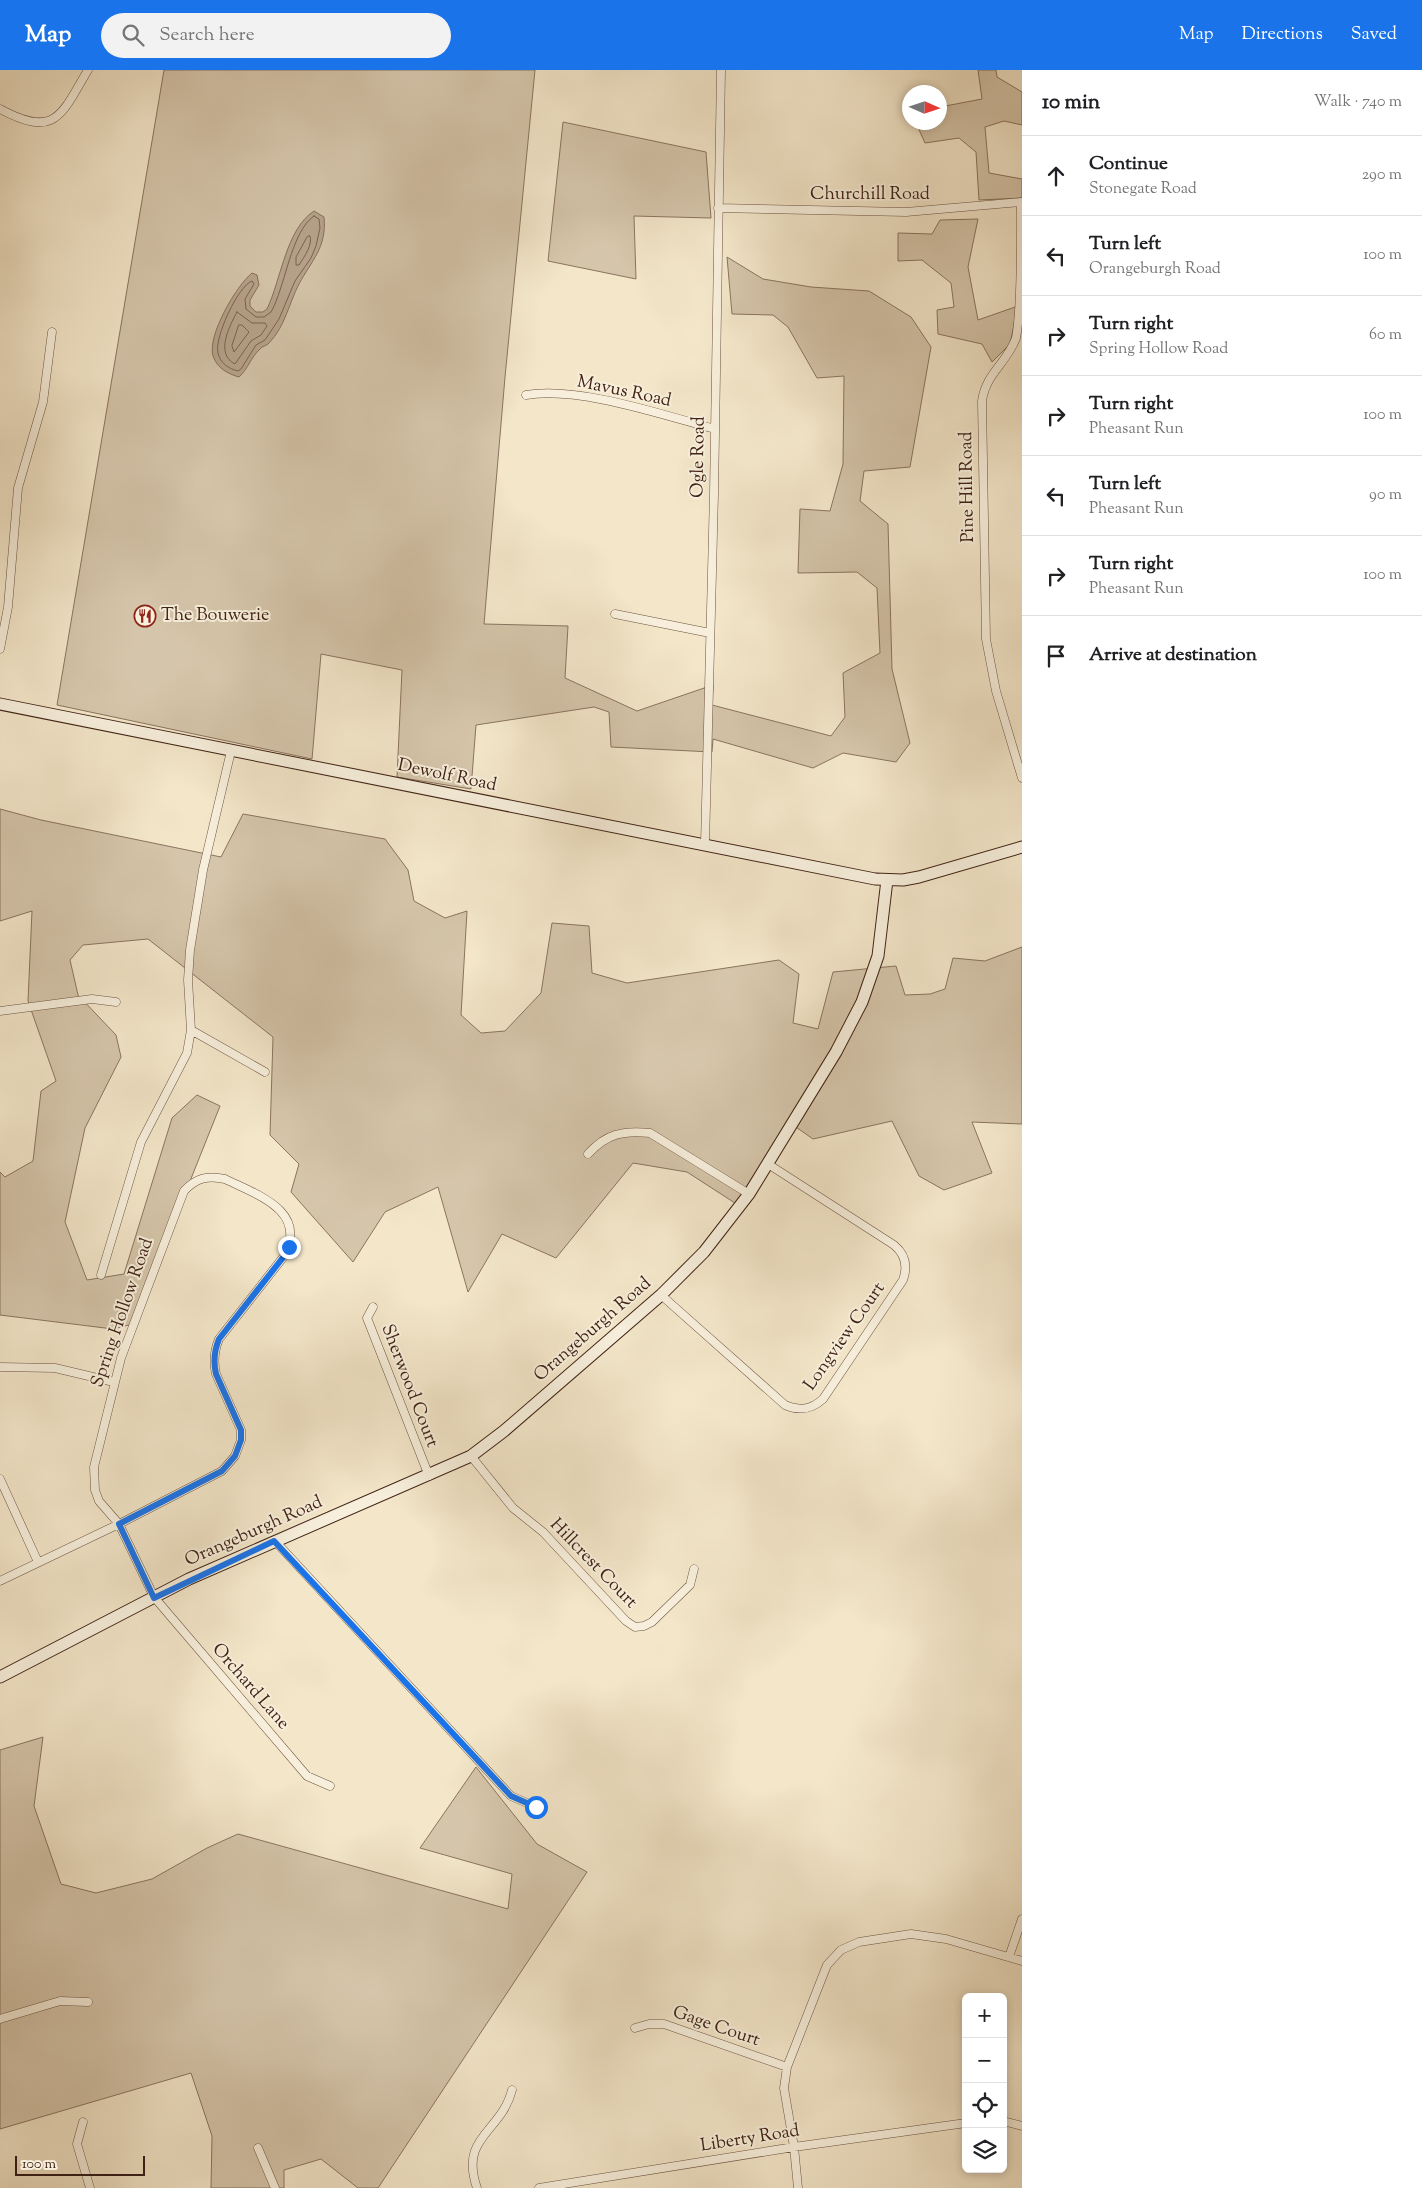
<!DOCTYPE html>
<html lang="en">
<head>
<meta charset="utf-8">
<style>
  :root { --surface:#fff; --page:#f2f2f2; --text:#202124; --muted:#757577; --line:#e0e0e0; --accent:#1a73e8 }
  body { margin:0; font-family:"Sorts Mill Goudy",serif; background:var(--page); color:var(--text) }
  .controls { position:absolute; right:15px; bottom:15px; display:grid; overflow:hidden; border-radius:8px; box-shadow:0 2px 8px #0003 }
  .controls button { width:45px; height:45px; display:grid; place-items:center; padding:0; border:0; border-bottom:1px solid var(--line); background:var(--surface); color:var(--text); font:25px sans-serif }
  .compass { position:absolute; left:902px; top:15px; width:45px; height:45px; border-radius:50%; background:var(--surface); box-shadow:0 2px 8px #0003; rotate:93deg }
  .scale { position:absolute; left:15px; bottom:12px; width:130px; box-sizing:border-box; padding-left:5px; border:2px solid #402214; border-top:0; font-size:14px; line-height:18px; white-space:nowrap; color:#402214; -webkit-text-stroke:4px #f7efdc; paint-order:stroke }
  .stop { position:absolute; width:15px; height:15px; margin:-11px; border:4px solid #1a73e8; border-radius:50%; background:#fff }
  .stop.end { background:#1a73e8; border-color:#fff; box-shadow:0 1px 5px #0008 }
  .list { margin:0; padding:0; list-style:none }
  h2 { display:flex; justify-content:space-between; align-items:center; height:65px; margin:0; padding:0 20px; font-size:21px }
  h2 small { font-size:16px; font-weight:400; color:var(--muted) }
  .list li { display:grid; grid-template-columns:32px 1fr auto; gap:15px; align-items:center; box-sizing:border-box; height:80px; padding:0 20px; border-top:1px solid var(--line) }
  .list b { display:block; font-size:19px; white-space:nowrap }
  .list p { margin:0; font-size:16px; white-space:nowrap; color:var(--muted) }
  .list em { font-size:16px; font-style:normal; color:var(--muted) }
  .icon { flex:none; width:28px; height:28px; fill:none; stroke:currentColor; stroke-width:2; stroke-linecap:round; stroke-linejoin:round }
  .map { position:relative; flex:none; width:1022px; height:2118px; overflow:hidden }
  header { display:flex; align-items:center; gap:30px; box-sizing:border-box; height:70px; padding:0 25px; background:var(--accent); color:#fff }
  header strong { font-size:24px }
  nav { display:flex; gap:28px; margin-inline-start:auto; font-size:18px }
  .search { width:350px; height:45px; background:var(--page); display:flex; align-items:center; gap:12px; box-sizing:border-box; padding:0 18px; border-radius:28px; color:var(--muted); font-size:19px }
  main { display:flex }
  aside { flex:1; background:var(--surface) }
  .map>svg:first-child { display:block }
  .green { fill:#d5c5aa; stroke:#8a745f }
  .water { fill:#b6a38b; stroke:#876f5b }
  .lines { fill:none; stroke-linecap:round; stroke-linejoin:round }
  .shore { stroke:#7b6250; stroke-width:1 }
  .street-casing { stroke:#6d5341; stroke-width:9 }
  .secondary-casing { stroke:#402214; stroke-width:13 }
  .street { stroke:#f7efdc; stroke-width:8 }
  .secondary { stroke:#f7efdc; stroke-width:11 }
  .route { stroke:#1a73e8; stroke-width:6 }
  .labels { text-anchor:middle; dominant-baseline:central; stroke-width:4; stroke-linejoin:round; paint-order:stroke }
  .street-label { font-size:18px; fill:#402214; stroke:#f7efdc }
  .poi-label { font-size:18px; fill:#402214; stroke:#f7efdc; text-anchor:start }
</style>
</head>
<body>
<header>
<strong>Map</strong>
<div class="search"><svg class="icon" aria-label="search" viewBox="0 0 24 24"><circle cx="10" cy="10" r="6"/><path d="M15 15l6 6"/></svg>Search here</div>
<nav><a>Map</a><a>Directions</a><a>Saved</a></nav>
</header>
<main>
<div class="map">
<svg width="1022" height="2118" viewBox="0 0 1022 2118">
  <rect width="100%" height="100%" fill="#f3e6c9"/>
  <filter id="stains"><feTurbulence type="fractalNoise" baseFrequency=".004" numOctaves="4"/><feColorMatrix values="0 0 0 0 .2 0 0 0 0 .09 0 0 0 0 .02 0 0 0 .5 -.17"/></filter>
  <radialGradient id="worn" r=".72"><stop offset=".6" stop-color="#630" stop-opacity="0"/><stop offset="1" stop-color="#630" stop-opacity=".3"/></radialGradient>
  <!-- green -->
  <path class="green" d="M164 0H535L505 307 484 554 568 556 565 608 637 641 713 615 712 635 831 666 845 647 843 603 880 583 877 518 857 502 798 503 800 439 830 441 843 394 844 306 817 308 788 257 773 245 732 244 727 187 763 209 811 217 869 221 911 247 931 277 910 397 864 401 860 431 888 454 892 599 910 673 896 692 843 683 813 698 713 669 712 682 611 677 609 642 594 637 476 655 471 719 397 707 402 600 321 584 312 689 57 635Z
    M978 0H996L997 7 1022 22V55L1004 51 985 57 989 103 1022 109V128L979 130 976 82 959 68 925 73 916 53 939 52 940 37 982 29Z
    M563 52 706 82 711 148 634 146 636 209 548 191Z
    M978 149 968 197 978 250 1018 236 1010 274 992 292 982 274 938 264 937 240 954 237 951 213 922 190 898 191V163L932 164 940 150Z
    M0 739 41 750 221 787 243 744 385 769 408 800 414 831 445 848 467 841 461 945 481 963 505 961 541 923 552 853 589 856 592 903 627 913 779 890 799 904 793 953 818 959 833 902 896 896 905 925 930 924 945 919 953 888 985 891 1022 877V1054L972 1052 992 1103 944 1120 919 1106 892 1051 813 1069 793 1055 738 1135 687 1102 633 1093 556 1188 502 1164 468 1222 438 1117 385 1142 353 1192 291 1122 299 1094 270 1065 273 967 148 869 83 875 70 890 78 925 116 965 121 987 85 1058 65 1152 87 1210 124 1204 172 1048 197 1025 220 1036 133 1254 113 1259 0 1245V1102L5 1107 33 1091 41 1021 56 1011 28 931 32 841 0 851Z
    M43 1667 34 1736 61 1814 96 1823 152 1809 207 1778 238 1764 508 1839 512 1804 420 1778 476 1697 537 1774 587 1802 378 2118H358L321 2089 284 2100V2118H211L212 2066 191 2003 0 2059V1680Z"/>
  <!-- water -->
  <path class="water" d="M314 141 324 147C327 177 312 190 299 214 289 233 285 257 269 273 267 276 262 276 260 279 251 287 248 299 239 307 228 304 217 298 213 286 207 266 236 216 252 203L257 205 259 215 250 230V236L256 242H263L267 239C281 210 286 159 314 141Z"/>
  <g class="lines">
    <!-- shore -->
    <path class="shore" d="M314 146 319 149 320 158 316 176 311 188 295 211 279 249 265 270 256 275 241 299 238 301C229 299 220 293 218 283 214 268 238 216 252 211L254 214 245 229 246 239 256 247H264L271 242C285 218 291 161 314 146Z
      M310 166C313 175 304 187 299 195H296V187L307 167Z
      M237 242 252 253H265L267 256 261 265 251 271 235 294C215 284 229 257 237 242Z
      M239 255H242L249 262 234 282 232 276Z"/>
    <!-- street casing -->
    <g class="street-casing">
      <path id="street" d="M0 39C56 69 61 45 88 0
        M1021 132C1021 167 1022 238 1016 268 1007 293 986 303 982 331L986 569 996 621 1022 708
        M718 138 906 142 1022 132
        M526 325C578 316 663 345 715 359
        M615 544 710 563
        M0 579 8 537 18 418 43 332 52 262
        M705 774 714 424 721 0
        M0 941 92 929 116 932
        M191 960 265 1002
        M588 1084C606 1064 623 1060 650 1063L749 1124
        M101 1205 141 1072 187 983 191 960 188 910 190 880 203 800 231 681
        M661 1225 785 1335C799 1341 811 1340 823 1329L903 1210C908 1196 905 1184 894 1175L768 1094
        M373 1237 367 1248 429 1406
        M0 1297 55 1298 114 1312
        M471 1386 513 1438 543 1462 626 1551 635 1557 644 1556 652 1552 690 1515 694 1499
        M0 1409 38 1492
        M275 1471 511 1726 536 1737
        M0 1511 119 1454 222 1401 235 1386 241 1370V1360L216 1304C213 1291 214 1281 219 1269L285 1185C307 1140 257 1125 225 1109 208 1105 196 1108 184 1121L121 1288 94 1397 95 1420 99 1431 119 1454 154 1527 307 1706 330 1716
        M1009 1887 1022 1849
        M0 1949 60 1931 88 1932
        M635 1958 649 1954H664L787 1997
        M1003 2051 1022 2056
        M83 2052 77 2074 90 2118
        M258 2078 275 2118
        M477 2118C459 2066 501 2063 512 2020
        M539 2118 794 2077 966 2053
        M798 2118 794 2077 784 2018 787 1997 827 1895 841 1880 859 1872 911 1864 946 1869 1022 1891"/>
    </g>
    <!-- secondary casing -->
    <g class="secondary-casing">
      <path id="secondary" d="M0 634 875 809 903 810 919 807 1022 777
        M0 1607 189 1509 471 1386 504 1361 661 1225 704 1182 749 1124 836 982 862 932 878 886 887 810"/>
    </g>
    <!-- street -->
    <use href="#street" class="street"/>
    <!-- secondary -->
    <use href="#secondary" class="secondary"/>
  </g>
  <g class="lines">
    <!-- route -->
    <path class="route" d="M289 1177 285 1185 219 1269C214 1281 213 1291 216 1304L241 1360V1370L235 1386 222 1401 119 1454 154 1528 274 1471 511 1726 536 1737"/>
  </g>
  <!-- icons -->
  <defs>
    <g id="restaurant-ring" transform="scale(1.125)"><circle r="9.5" fill="#f7efdc" stroke="#8f2418" stroke-width="1.5"/><path d="M-5-6h1v4h1v-4h1v4h1v-4h1v5L-1.5 .5V6h-2V.5L-5-1ZM5-6V6H3V1.5H1.5Q1.5-4 5-6Z" fill="#8f2418"/></g>
  </defs>
  <g fill-rule="evenodd">
    <use href="#restaurant-ring" x="145" y="546"/>
  </g>
  <g class="labels">
    <!-- street labels -->
    <g class="street-label">
      <text x="870" y="125">Churchill Road</text>
      <text transform="translate(624 322) rotate(12)">Mavus Road</text>
      <text transform="translate(699 387) rotate(-89)">Ogle Road</text>
      <text transform="translate(968 417) rotate(-91)">Pine Hill Road</text>
      <text transform="translate(447 706) rotate(12)">Dewolf Road</text>
      <text transform="translate(123 1243) rotate(-71)">Spring Hollow Road</text>
      <text transform="translate(593 1260) rotate(-41)">Orangeburgh Road</text>
      <text transform="translate(845 1267) rotate(-55)">Longview Court</text>
      <text transform="translate(409 1316) rotate(69)">Sherwood Court</text>
      <text transform="translate(254 1462) rotate(-24)">Orangeburgh Road</text>
      <text transform="translate(593 1494) rotate(46)">Hillcrest Court</text>
      <text transform="translate(250 1617) rotate(49)">Orchard Lane</text>
      <text transform="translate(716 1957) rotate(19)">Gage Court</text>
      <text transform="translate(750 2069) rotate(-9)">Liberty Road</text>
    </g>
    <!-- poi labels -->
    <g class="poi-label">
      <text x="161" y="546">The Bouwerie</text>
    </g>
  </g>
  <rect width="100%" height="100%" filter="url(#stains)"/>
  <rect width="100%" height="100%" fill="url(#worn)"/>
</svg>
<div class="controls">
<button>+</button>
<button>−</button>
<button><svg class="icon" aria-label="locate" viewBox="0 0 24 24"><circle cx="12" cy="12" r="6"/><path d="M12 2v4M12 18v4M2 12h4M18 12h4"/></svg></button>
<button><svg class="icon" aria-label="layers" viewBox="0 0 24 24"><path d="M12 4l9 5-9 5-9-5zM3 14l9 5 9-5"/></svg></button>
</div>
<svg class="compass" viewBox="-18 -18 36 36"><path d="M0-13l5 13h-10z" fill="#e53935"/><path d="M0 13l5-13h-10z" fill="#757577"/></svg>
<div class="scale">100 m</div>
<div class="stop" style="left:536px;top:1737px"></div>
<div class="stop end" style="left:289px;top:1177px"></div>
</div>
<aside>
<h2>10 min<small>Walk · 740 m</small></h2>
<ul class="list">
<li><svg class="icon" aria-label="ahead" viewBox="0 0 24 24"><path d="M12 20V5M6 11l6-6 6 6"/></svg><div><b>Continue</b><p>Stonegate Road</p></div><em>290 m</em></li>
<li><svg class="icon" aria-label="left" viewBox="0 0 24 24"><path d="M17 20v-9H6M10 6l-5 5 5 5"/></svg><div><b>Turn left</b><p>Orangeburgh Road</p></div><em>100 m</em></li>
<li><svg class="icon" aria-label="right" viewBox="0 0 24 24"><path d="M7 20v-9h11M14 6l5 5-5 5"/></svg><div><b>Turn right</b><p>Spring Hollow Road</p></div><em>60 m</em></li>
<li><svg class="icon" aria-label="right" viewBox="0 0 24 24"><path d="M7 20v-9h11M14 6l5 5-5 5"/></svg><div><b>Turn right</b><p>Pheasant Run</p></div><em>100 m</em></li>
<li><svg class="icon" aria-label="left" viewBox="0 0 24 24"><path d="M17 20v-9H6M10 6l-5 5 5 5"/></svg><div><b>Turn left</b><p>Pheasant Run</p></div><em>90 m</em></li>
<li><svg class="icon" aria-label="right" viewBox="0 0 24 24"><path d="M7 20v-9h11M14 6l5 5-5 5"/></svg><div><b>Turn right</b><p>Pheasant Run</p></div><em>100 m</em></li>
<li><svg class="icon" aria-label="arrive" viewBox="0 0 24 24"><path d="M6 21V4h12l-3 4 3 4H6"/></svg><div><b>Arrive at destination</b></div></li>
</ul>
</aside>
</main>
</body>
</html>
